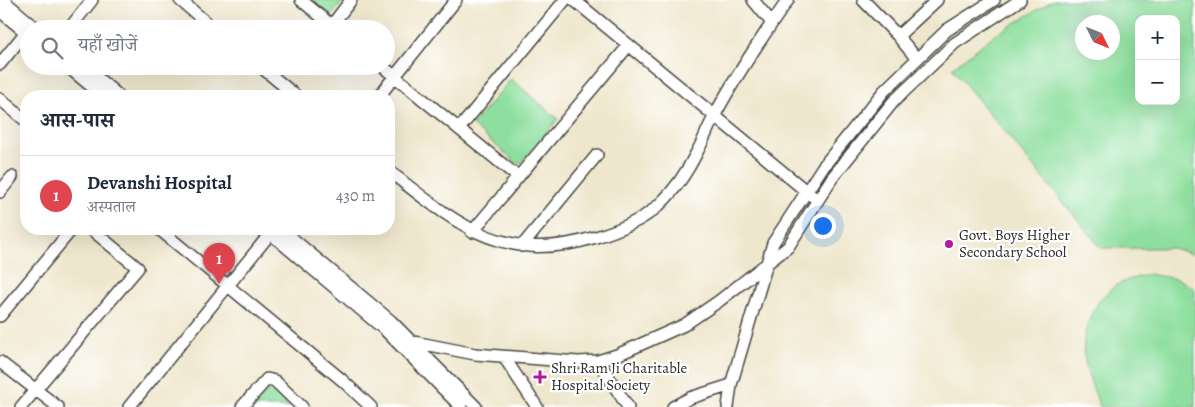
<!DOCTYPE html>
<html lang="hi">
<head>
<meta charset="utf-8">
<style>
  :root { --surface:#fff; --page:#f2f2f3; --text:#1f2937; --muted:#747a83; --line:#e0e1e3; --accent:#b5179e }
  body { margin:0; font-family:Alegreya,"Noto Serif Devanagari",serif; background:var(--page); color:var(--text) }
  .controls { position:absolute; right:15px; top:15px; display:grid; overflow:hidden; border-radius:10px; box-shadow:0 5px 20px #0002 }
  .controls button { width:45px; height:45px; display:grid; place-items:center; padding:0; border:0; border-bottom:1px solid var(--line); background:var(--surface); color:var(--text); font:25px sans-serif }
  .compass { position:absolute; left:1075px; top:15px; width:45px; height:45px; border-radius:50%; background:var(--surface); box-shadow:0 5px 20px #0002; rotate:133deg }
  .you { position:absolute; left:822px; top:225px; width:18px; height:18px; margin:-12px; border:4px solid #fff; border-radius:50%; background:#1a73e8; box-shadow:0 0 0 8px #1a73e833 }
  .badge { display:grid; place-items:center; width:32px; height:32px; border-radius:50%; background:var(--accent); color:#fff; font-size:16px; font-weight:700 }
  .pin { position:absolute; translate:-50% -41px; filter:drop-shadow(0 1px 2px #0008) }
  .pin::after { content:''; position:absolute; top:26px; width:18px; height:15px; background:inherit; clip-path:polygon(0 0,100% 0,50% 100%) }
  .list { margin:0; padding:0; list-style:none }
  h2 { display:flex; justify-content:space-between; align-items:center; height:65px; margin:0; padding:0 20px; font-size:21px }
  h2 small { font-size:16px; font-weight:400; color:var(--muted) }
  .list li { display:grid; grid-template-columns:32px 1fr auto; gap:15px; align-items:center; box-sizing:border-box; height:80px; padding:0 20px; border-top:1px solid var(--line) }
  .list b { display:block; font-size:19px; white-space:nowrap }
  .list p { margin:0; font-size:16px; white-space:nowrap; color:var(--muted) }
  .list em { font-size:16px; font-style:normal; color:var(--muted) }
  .icon { flex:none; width:28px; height:28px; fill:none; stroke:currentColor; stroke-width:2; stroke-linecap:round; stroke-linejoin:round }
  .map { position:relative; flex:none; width:1195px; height:407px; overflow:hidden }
  .search { position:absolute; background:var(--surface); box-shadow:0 5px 20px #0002; left:20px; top:20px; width:375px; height:55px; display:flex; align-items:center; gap:12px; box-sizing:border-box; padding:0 18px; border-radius:28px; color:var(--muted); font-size:19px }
  .panel { position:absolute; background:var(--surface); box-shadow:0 5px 20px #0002; left:20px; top:90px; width:375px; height:145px; border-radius:20px }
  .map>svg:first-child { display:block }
  .green { fill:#8edf9f; stroke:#5c8565; fill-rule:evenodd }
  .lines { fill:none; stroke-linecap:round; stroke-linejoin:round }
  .minor-casing { stroke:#484743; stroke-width:14 }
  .minor { stroke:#fff; stroke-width:11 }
  .poi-dot { fill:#b5179e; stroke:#fff; stroke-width:2 }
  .labels { text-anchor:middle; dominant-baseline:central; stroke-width:4.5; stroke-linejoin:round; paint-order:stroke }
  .poi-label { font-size:15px; fill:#2b2b2b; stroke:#fff; text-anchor:start }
</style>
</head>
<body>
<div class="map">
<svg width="1195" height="407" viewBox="0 0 1195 407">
  <rect width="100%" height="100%" fill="#fff"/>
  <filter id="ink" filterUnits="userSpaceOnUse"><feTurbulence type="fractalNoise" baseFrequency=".02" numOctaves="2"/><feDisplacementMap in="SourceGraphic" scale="10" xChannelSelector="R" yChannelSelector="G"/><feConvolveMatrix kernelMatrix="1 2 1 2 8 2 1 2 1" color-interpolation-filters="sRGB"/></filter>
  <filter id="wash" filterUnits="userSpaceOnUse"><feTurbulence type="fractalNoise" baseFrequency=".0096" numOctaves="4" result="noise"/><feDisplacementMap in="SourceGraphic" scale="20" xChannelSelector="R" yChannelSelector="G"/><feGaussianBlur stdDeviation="1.12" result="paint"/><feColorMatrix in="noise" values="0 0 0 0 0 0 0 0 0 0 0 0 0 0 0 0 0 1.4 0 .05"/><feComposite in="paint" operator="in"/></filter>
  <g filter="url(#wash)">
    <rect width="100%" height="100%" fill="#efe7cd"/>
    <!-- green -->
    <path class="green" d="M312 0H344L331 16Z
      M1054 0H1195V255L1173 248H1101L952 68 993 36ZM1139 19H1176V101H1139ZM1112 22V52H1082V22Z
      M511 79 558 119 519 165 472 125Z
      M1149 274 1178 279 1195 289V407H1100C1086 369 1074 346 1095 308 1100 298 1112 286 1123 282 1131 278 1140 277 1149 274Z
      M270 388 291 407H254Z"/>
  </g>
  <g filter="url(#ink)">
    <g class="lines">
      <!-- minor casing -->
      <g class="minor-casing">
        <path id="minor" d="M3 0 37 29
          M180 0 214 29
          M301 0 336 29
          M574 0 812 196
          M753 0 772 23
          M863 0 898 36 917 59
          M0 11 29 35
          M332 25 351 0
          M69 29 92 0
          M898 36 937 0
          M0 64 26 32
          M67 66 103 96
          M83 66 119 96
          M260 66 296 96
          M382 66 518 177
          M379 96 456 0
          M0 99 26 121
          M459 129 565 0
          M389 171C457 224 504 266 596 237 618 230 643 221 660 204 674 191 688 170 697 152 704 140 708 127 715 115 736 75 762 37 788 0
          M0 192 12 177
          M159 229 342 380 371 407
          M265 229 385 330 461 407
          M281 229 391 321 476 407
          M472 232 629 45
          M522 246 597 155
          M0 316 72 229
          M394 338 475 354 578 362 598 361 617 355 684 325 719 301 788 247 832 178 893 102 955 43 1020 0
          M504 357 537 407
          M598 361 628 407
          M0 362 58 407
          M21 407 138 268 91 229
          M129 407 274 229
          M242 407 267 379 275 381 302 407
          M673 407 690 398 731 385
          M728 407 731 385 773 243 822 168 884 91 947 30 994 0"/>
      </g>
      <!-- minor -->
      <use href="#minor" class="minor"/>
    </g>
  </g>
  <!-- markers -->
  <g class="poi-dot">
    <circle cx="949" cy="244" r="5"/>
    <path d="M537.5 369.5h5v5h5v5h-5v5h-5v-5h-5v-5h5z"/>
  </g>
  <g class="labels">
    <!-- poi labels -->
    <g class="poi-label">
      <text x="959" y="235">Govt. Boys Higher<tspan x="959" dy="17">Secondary School</tspan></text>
      <text x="551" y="368">Shri Ram Ji Charitable<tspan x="551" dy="17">Hospital Society</tspan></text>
    </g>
  </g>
</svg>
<div class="controls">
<button>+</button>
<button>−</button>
</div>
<svg class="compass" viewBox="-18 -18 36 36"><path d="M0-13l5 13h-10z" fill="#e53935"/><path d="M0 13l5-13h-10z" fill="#747a83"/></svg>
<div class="you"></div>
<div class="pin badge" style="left:219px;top:284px;background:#e0444e">1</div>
<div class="search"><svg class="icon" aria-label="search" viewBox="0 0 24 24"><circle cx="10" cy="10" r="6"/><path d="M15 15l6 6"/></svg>यहाँ खोजें</div>
<section class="panel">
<h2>आस-पास<small></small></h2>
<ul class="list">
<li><span class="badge" style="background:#e0444e">1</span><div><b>Devanshi Hospital</b><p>अस्पताल</p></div><em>430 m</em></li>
</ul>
</section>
</div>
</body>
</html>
